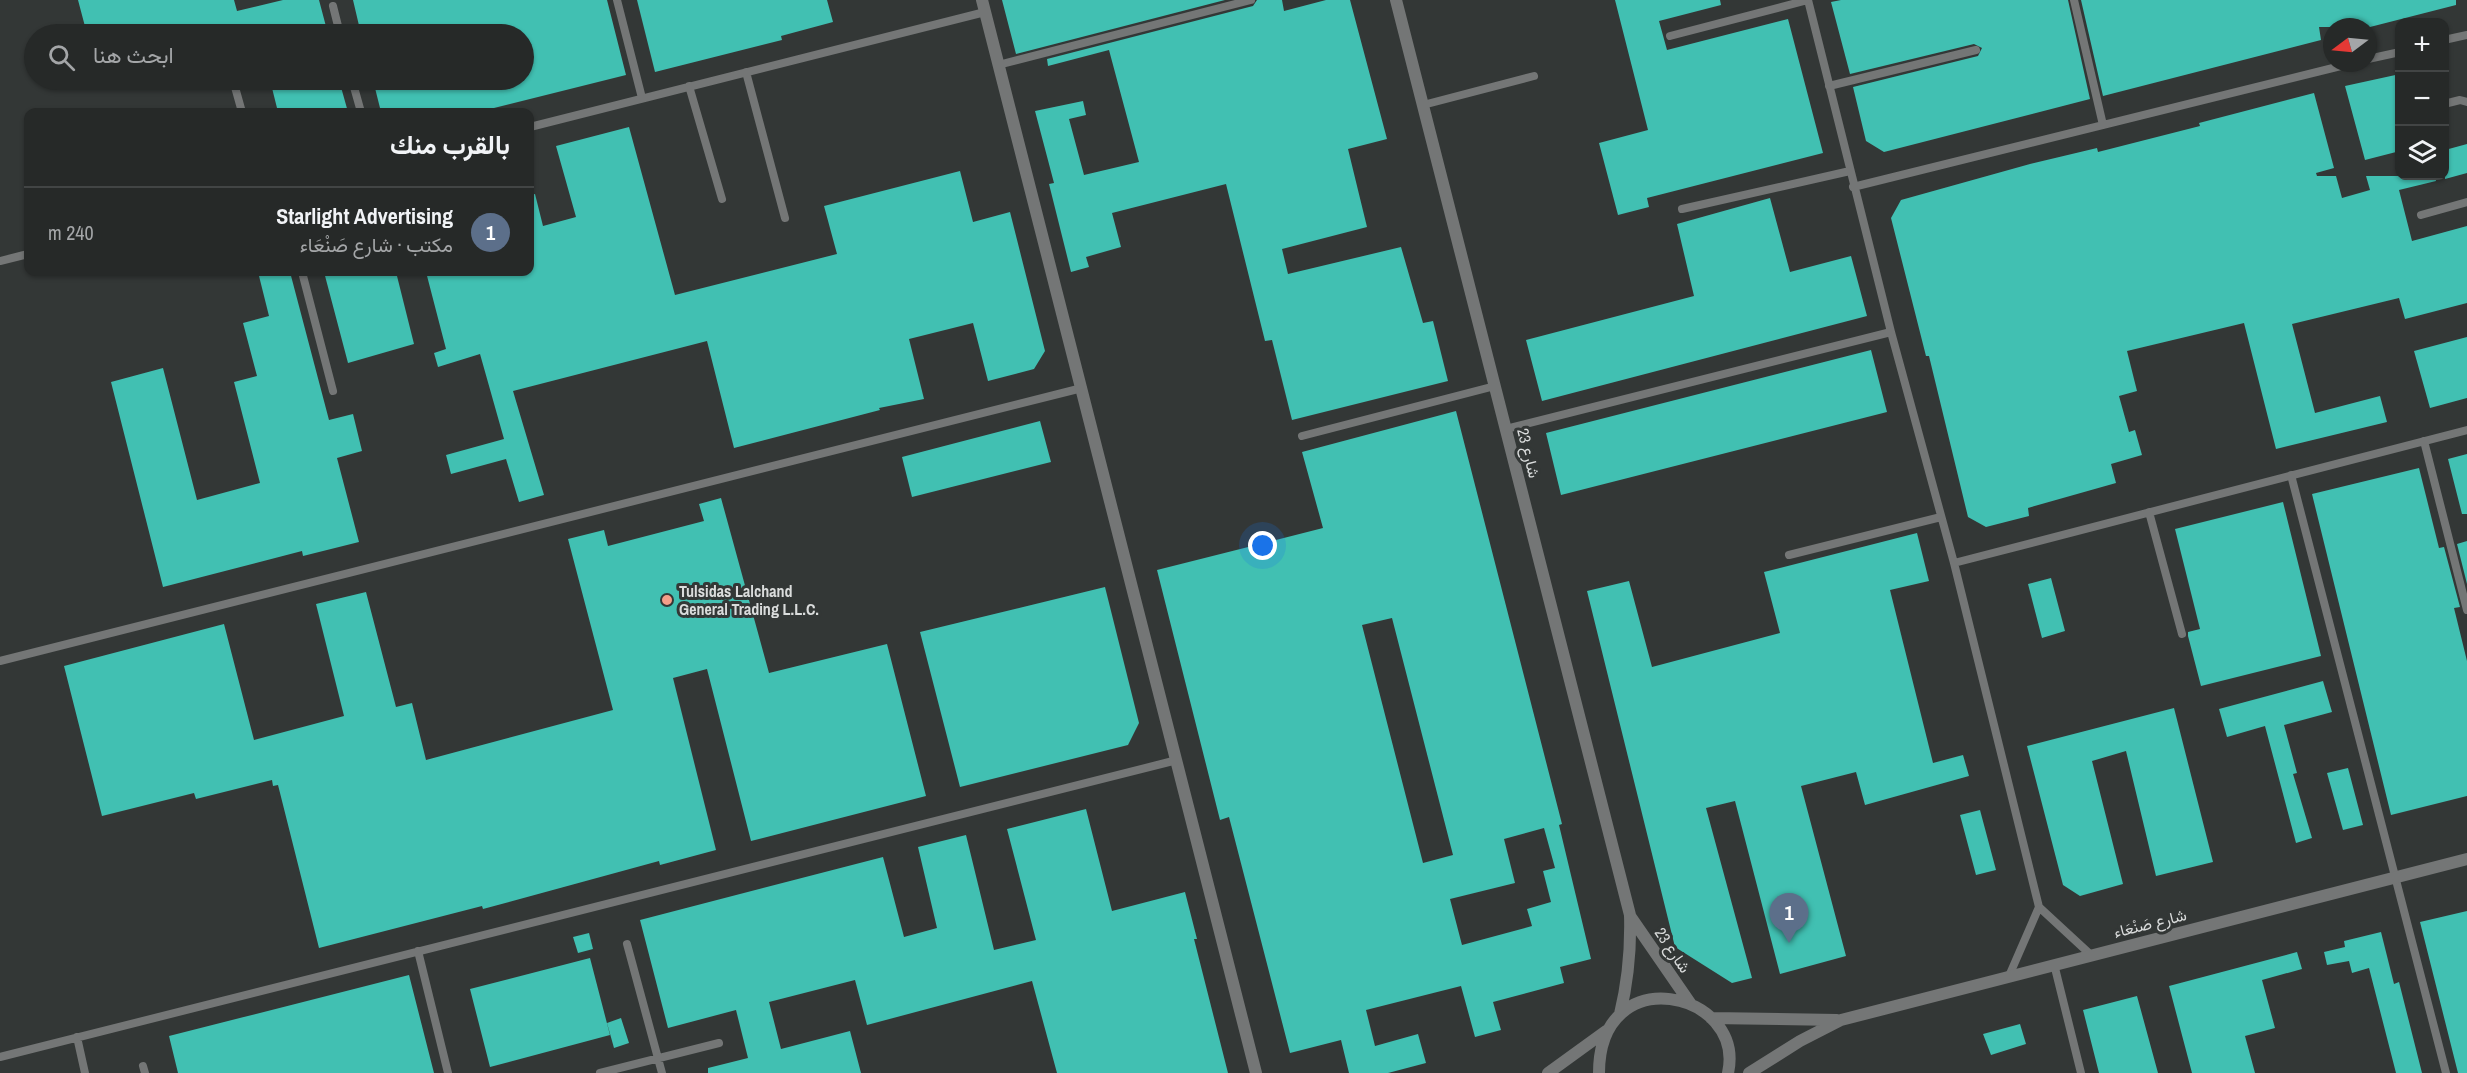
<!DOCTYPE html>
<html lang="ar">
<head>
<meta charset="utf-8">
<style>
  :root { --surface:#262928; --page:#2e3130; --text:#f1f3f6; --muted:#a4a6a8; --line:#424545; --accent:#db2777 }
  body { margin:0; font-family:"Archivo Narrow",Vazirmatn,sans-serif; background:var(--page); color:var(--text); direction:rtl }
  .controls { position:absolute; right:18px; top:18px; display:grid; overflow:hidden; border-radius:12px; box-shadow:0 2px 4px #0004 }
  .controls button { width:54px; height:54px; display:grid; place-items:center; padding:0; border:0; border-bottom:2px solid var(--line); background:var(--surface); color:var(--text); font:30px sans-serif }
  .compass { position:absolute; left:2323px; top:18px; width:54px; height:54px; border-radius:50%; background:var(--surface); box-shadow:0 2px 4px #0004; rotate:254deg }
  .you { position:absolute; left:1263px; top:546px; width:21px; height:21px; margin:-15px; border:4px solid #fff; border-radius:50%; background:#1a73e8; box-shadow:0 0 0 9px #1a73e833 }
  .badge { display:grid; place-items:center; width:39px; height:39px; border-radius:50%; background:var(--accent); color:#fff; font-size:20px; font-weight:700 }
  .pin { position:absolute; translate:-50% -50px; filter:drop-shadow(0 2px 3px #0008) }
  .pin::after { content:''; position:absolute; top:32px; width:21px; height:18px; background:inherit; clip-path:polygon(0 0,100% 0,50% 100%) }
  .list { margin:0; padding:0; list-style:none }
  h2 { display:flex; justify-content:space-between; align-items:center; height:78px; margin:0; padding:0 24px; font-size:26px }
  h2 small { font-size:20px; font-weight:400; color:var(--muted) }
  .list li { display:grid; grid-template-columns:39px 1fr auto; gap:18px; align-items:center; box-sizing:border-box; height:90px; padding:0 24px; border-top:2px solid var(--line) }
  .list b { display:block; font-size:22px; white-space:nowrap }
  .list p { margin:0; font-size:20px; white-space:nowrap; color:var(--muted) }
  .list em { font-size:20px; font-style:normal; color:var(--muted) }
  .icon { flex:none; width:33px; height:33px; fill:none; stroke:currentColor; stroke-width:2; stroke-linecap:round; stroke-linejoin:round }
  .map { position:relative; flex:none; width:2467px; height:1073px; overflow:hidden; direction:ltr }
  .search { position:absolute; background:var(--surface); box-shadow:0 2px 4px #0004; left:24px; top:24px; width:510px; height:66px; display:flex; align-items:center; gap:15px; box-sizing:border-box; padding:0 21px; border-radius:33px; color:var(--muted); font-size:22px }
  .panel { position:absolute; background:var(--surface); box-shadow:0 2px 4px #0004; left:24px; top:108px; width:510px; height:168px; border-radius:12px; direction:rtl }
  .map>svg:first-child { display:block }
  .building { fill:#41c0b2; fill-rule:evenodd }
  .lines { fill:none; stroke-linecap:round; stroke-linejoin:round }
  .service { stroke:#747676; stroke-width:8 }
  .minor { stroke:#747676; stroke-width:12 }
  .tertiary { stroke:#747676; stroke-width:12 }
  .poi-dot { fill:#f49e89; stroke:#333736; stroke-width:2 }
  .labels { text-anchor:middle; dominant-baseline:central; stroke-width:6; stroke-linejoin:round; paint-order:stroke }
  .street-label { font-size:16px; fill:#dadcdc; stroke:#333736 }
  .poi-label { font-size:16px; font-weight:bold; fill:#dadcdc; stroke:#333736; text-anchor:start }
</style>
</head>
<body>
<div class="map">
<svg width="2467" height="1073" viewBox="0 0 2467 1073">
  <rect width="100%" height="100%" fill="#333736"/>
  <!-- building -->
  <path class="building" d="M78 0H234L237 11 283 0H319L328 34H87Z
    M353 0H607L626 75 478 112H381L373 80H524V34H361Z
    M637 0H827L833 22 781 36 782 40 655 72Z
    M1002 0H1225L1016 54Z
    M1257 0H1282L1284 11 1326 0H1350L1387 139 1348 149 1367 227 1282 249 1288 274 1401 247 1423 323 1433 321 1448 381 1292 420 1272 340 1265 341 1226 184 1112 213 1121 247 1086 257 1089 267 1071 272 1049 184 1054 183 1035 111 1083 101 1086 115 1069 119 1084 175 1139 162 1109 50 1048 66 1047 59 1253 6Z
    M1615 0H1720L1721 5 1659 21 1667 50 1788 19 1823 153 1647 198 1649 207 1618 215 1599 143 1648 130Z
    M1841 0H2068L2090 99 1884 152 1866 141 1853 87 1978 56 1982 48 1974 44 1850 74 1831 2Z
    M2081 0H2456V5L2370 27H2319L2321 40 2103 96Z
    M2400 74V151L2365 160 2345 86Z
    M270 80H339L348 112H278Z
    M2314 93 2334 168 2316 173 2317 176H2336L2342 198 2370 190 2366 176H2435L2436 181 2399 190 2412 241 2467 226V303L2405 319 2399 298 2292 324 2315 413 2380 396 2387 422 2276 449 2244 323 2127 351 2137 391 2119 396 2129 432 2135 430 2142 455 2111 464 2116 483 2028 508 2029 516 1986 527 1968 517 1929 356H1926L1891 218 1901 200 2030 164 2097 148 2098 152 2200 126 2199 123Z
    M629 127 675 295 837 254 824 206 960 171 973 222 1010 212 1045 351 1034 369 988 381 973 323 909 339 924 399 879 408 880 410 734 448 707 341 513 391 544 495 519 502 506 459 451 474 446 455 504 439 480 354 438 367 434 353 446 349 426 272H530V195L535 194 543 226 576 217 556 146Z
    M2467 144V173L2445 179V150Z
    M1770 198 1790 272 1851 256 1867 316 1542 401 1526 340 1694 296 1677 224Z
    M258 272H290L329 420 353 414 362 451 337 458 359 542 303 556 302 551 163 587 111 382 163 368 197 500 260 483 234 382 257 376 243 323 269 316Z
    M324 272H396L414 344 348 363Z
    M2467 337V398L2430 408 2414 351Z
    M1871 350 1887 412 1561 495 1546 433Z
    M1456 411 1562 824 1559 825 1591 959 1560 967 1564 983 1493 1002 1501 1030 1475 1037 1461 986 1366 1010 1375 1046 1418 1034 1426 1063 1388 1073H1349L1341 1040 1290 1053 1229 817 1220 820 1157 570 1323 528 1302 452ZM1392 618 1453 855 1423 863 1362 625ZM1544 828 1555 868 1543 871 1551 902 1527 909 1532 926 1462 945 1450 899 1515 883 1504 839Z
    M1040 421 1051 462 912 497 902 457Z
    M2467 454V514H2462L2448 459Z
    M2419 468 2439 548 2444 547 2460 607 2454 608 2467 661V796L2391 815 2312 494Z
    M721 498 769 673 887 644 926 796 751 841 707 669 673 678 716 850 660 865 659 861 483 909 482 906 319 948 278 785 273 786 272 780 196 799 194 793 102 816 64 666 224 624 254 740 344 716 316 604 366 592 396 707 412 703 426 760 613 710 568 539 604 530 608 546 704 521 699 504Z
    M2283 502 2321 656 2201 686 2188 636V632L2200 629 2175 529Z
    M1917 533 1929 581 1890 590 1933 763 1963 755 1969 776 1865 805 1856 772 1801 786 1846 956 1780 974 1735 801 1706 808 1752 978 1732 983 1675 947 1587 591 1629 581 1652 667 1780 633 1764 572Z
    M2467 541V584L2457 544Z
    M2051 578 2065 631 2042 638 2028 584Z
    M1105 587 1139 723 1128 745 960 787 920 632Z
    M2323 681 2332 712 2284 725 2297 773 2293 774 2312 838 2296 843 2265 726 2227 737 2219 709Z
    M2174 708 2213 862 2156 876 2126 751 2092 761 2123 884 2080 896 2063 885 2027 746Z
    M2348 768 2363 825 2343 830 2327 773Z
    M1086 809 1112 911 1185 892 1197 939H1194L1228 1073H1057L1032 981 867 1025 855 980 769 1002 781 1049 850 1031 861 1073H708V1068L748 1058 736 1010 668 1028 640 920 883 857 904 937 937 928 918 847 966 835 994 950 1036 940 1007 829Z
    M1980 810 1996 870 1976 875 1960 815Z
    M2467 911V1073H2458L2420 922Z
    M2381 932 2394 984 2399 982 2422 1073H2396L2369 968 2352 973 2349 961 2327 965 2324 952 2345 947 2344 941Z
    M589 933 593 949 578 953 573 937Z
    M2297 952 2302 969 2262 980 2275 1028 2245 1036 2255 1073H2192L2169 986Z
    M590 958 610 1035 490 1067 470 989Z
    M409 975 434 1073H178L169 1036Z
    M2137 996 2158 1073H2099L2083 1010Z
    M621 1018 629 1043 614 1048 607 1023Z
    M2020 1024 2026 1044 1991 1055 1983 1034Z"/>
  <g class="lines">
    <!-- service -->
    <path class="service" d="M617 0 642 98
      M1808 0 1891 332 1954 563 2039 907 2091 955
      M2074 0 2103 125
      M333 6 340 34
      M1670 36 1808 0
      M2444 40 2467 35
      M2368 59 2400 52
      M998 65 1251 0
      M746 72 785 218
      M233 80 242 112
      M352 80 361 112
      M689 86 722 199
      M1829 86 1976 50
      M2444 104 2460 100 2467 102
      M1423 105 1534 76
      M530 127 985 12
      M1853 187 2353 63
      M1682 209 1850 171
      M2421 215 2467 202
      M0 261 28 254
      M302 272 333 391
      M1506 429 1891 332
      M1302 436 1495 386
      M2424 441 2467 610
      M2291 475 2446 1073
      M2149 512 2182 634
      M1789 555 1941 517
      M1954 563 2467 430
      M0 661 1082 388
      M627 944 662 1073
      M418 951 448 1073
      M2054 964 2081 1073
      M2009 976 2039 907
      M77 1037 85 1073
      M0 1057 1177 760
      M143 1066 145 1073
      M600 1073 719 1043"/>
    <!-- minor -->
    <path class="minor" d="M982 0 1256 1073"/>
    <!-- tertiary -->
    <path class="tertiary" d="M1396 0 1630 915C1631 950 1628 981 1620 1014
      M1630 916 1690 1003
      M1711 1018 1837 1020
      M1548 1073 1606 1031
      M1599 1073C1599 958 1746 991 1728 1073
      M1749 1073 1800 1041 1841 1020 2467 859"/>
  </g>
  <!-- markers -->
  <circle class="poi-dot" cx="667" cy="600" r="6"/>
  <g class="labels">
    <!-- street labels -->
    <g class="street-label">
      <text transform="translate(1529 453) rotate(76)">شارع 23</text>
      <text transform="translate(2150 923) rotate(-14)">شارع صَنْعَاء</text>
      <text transform="translate(1673 950) rotate(56)">شارع 23</text>
    </g>
    <!-- poi labels -->
    <g class="poi-label">
      <text x="679" y="591">Tulsidas Lalchand<tspan x="679" dy="18">General Trading L.L.C.</tspan></text>
    </g>
  </g>
</svg>
<div class="controls">
<button>+</button>
<button>−</button>
<button><svg class="icon" aria-label="layers" viewBox="0 0 24 24"><path d="M12 4l9 5-9 5-9-5zM3 14l9 5 9-5"/></svg></button>
</div>
<svg class="compass" viewBox="-18 -18 36 36"><path d="M0-13l5 13h-10z" fill="#e53935"/><path d="M0 13l5-13h-10z" fill="#a4a6a8"/></svg>
<div class="you"></div>
<div class="pin badge" style="left:1789px;top:943px;background:#5c6f8a">1</div>
<div class="search"><svg class="icon" aria-label="search" viewBox="0 0 24 24"><circle cx="10" cy="10" r="6"/><path d="M15 15l6 6"/></svg>ابحث هنا</div>
<section class="panel">
<h2>بالقرب منك<small></small></h2>
<ul class="list">
<li><span class="badge" style="background:#5c6f8a">1</span><div><b>Starlight Advertising</b><p>مكتب · شارع صَنْعَاء</p></div><em>240 m</em></li>
</ul>
</section>
</div>
</body>
</html>
